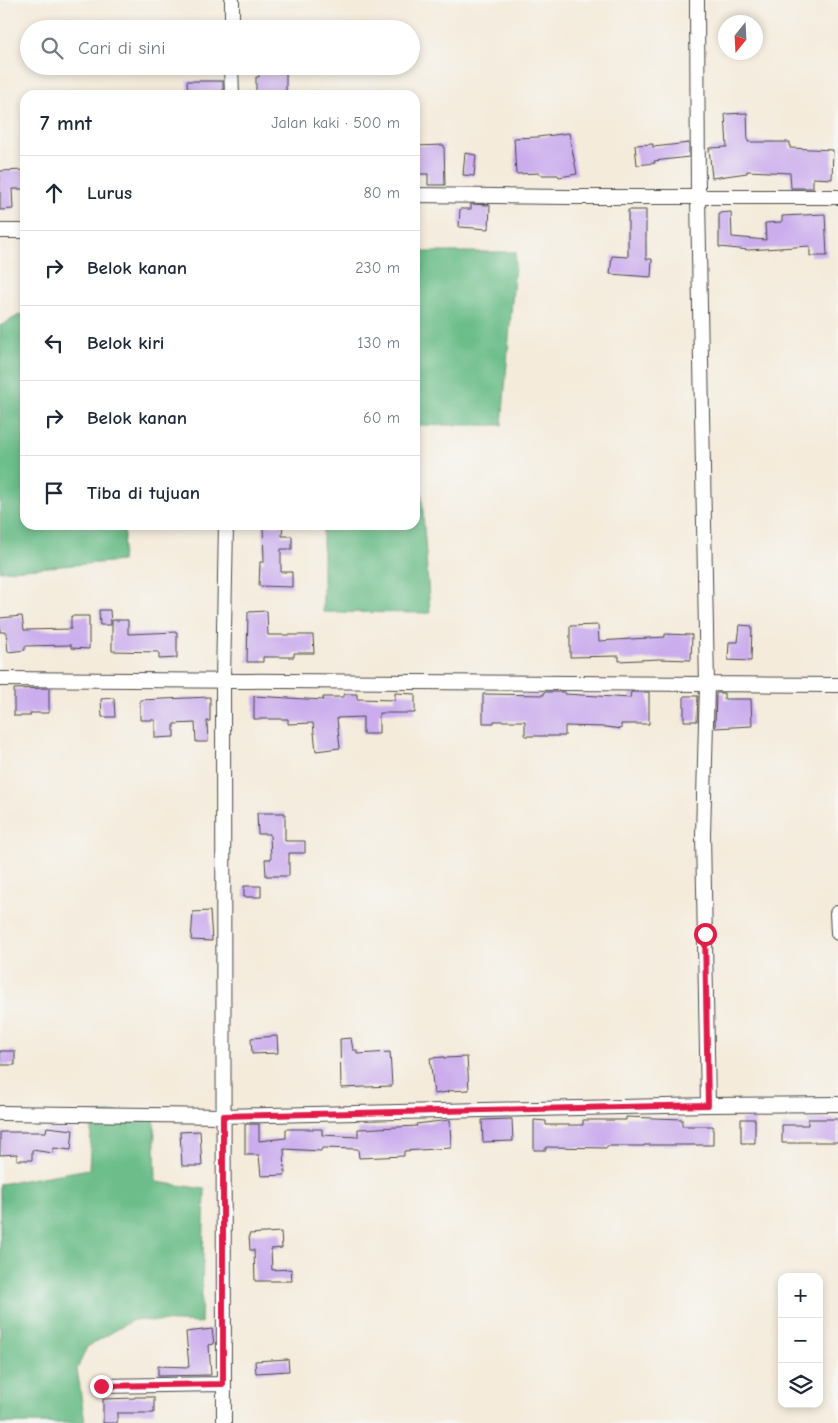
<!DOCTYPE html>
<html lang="id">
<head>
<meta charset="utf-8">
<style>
  :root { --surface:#fff; --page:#f6f6f7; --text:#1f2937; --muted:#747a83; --line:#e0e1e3 }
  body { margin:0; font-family:"Comic Neue",sans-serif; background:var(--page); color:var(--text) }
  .controls { position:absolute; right:15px; bottom:15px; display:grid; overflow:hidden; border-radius:10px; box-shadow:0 2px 8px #0003 }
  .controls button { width:45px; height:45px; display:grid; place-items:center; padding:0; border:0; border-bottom:1px solid var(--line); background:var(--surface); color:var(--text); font:25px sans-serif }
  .compass { position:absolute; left:718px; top:15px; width:45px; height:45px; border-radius:50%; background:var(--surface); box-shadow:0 2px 8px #0003; rotate:198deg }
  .stop { position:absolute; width:15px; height:15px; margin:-11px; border:4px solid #e11d48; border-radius:50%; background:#fff }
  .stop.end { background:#e11d48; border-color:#fff; box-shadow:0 1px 5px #0008 }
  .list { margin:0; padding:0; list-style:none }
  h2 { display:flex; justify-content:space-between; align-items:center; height:65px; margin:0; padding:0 20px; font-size:21px }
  h2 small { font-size:16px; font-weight:400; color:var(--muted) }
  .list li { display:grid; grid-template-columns:32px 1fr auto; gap:15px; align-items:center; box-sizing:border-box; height:75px; padding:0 20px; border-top:1px solid var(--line) }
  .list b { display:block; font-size:19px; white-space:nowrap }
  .list em { font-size:16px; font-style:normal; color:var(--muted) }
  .icon { flex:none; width:28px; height:28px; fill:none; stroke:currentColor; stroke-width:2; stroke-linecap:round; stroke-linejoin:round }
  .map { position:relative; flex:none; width:838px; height:1423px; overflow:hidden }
  .search { position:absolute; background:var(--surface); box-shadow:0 2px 8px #0003; left:20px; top:20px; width:400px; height:55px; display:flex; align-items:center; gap:12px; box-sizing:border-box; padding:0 18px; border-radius:28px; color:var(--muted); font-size:19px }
  .panel { position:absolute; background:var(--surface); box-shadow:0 2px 8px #0003; left:20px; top:90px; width:400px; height:440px; border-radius:15px }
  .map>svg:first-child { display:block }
  .forest { fill:#6cbd89; stroke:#4c745a }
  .building { fill:#cbaded }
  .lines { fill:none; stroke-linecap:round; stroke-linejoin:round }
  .minor-casing { stroke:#494845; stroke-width:16 }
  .minor { stroke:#fff; stroke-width:14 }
  .route { stroke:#e11d48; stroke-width:6 }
</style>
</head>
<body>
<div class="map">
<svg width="838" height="1423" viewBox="0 0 838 1423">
  <rect width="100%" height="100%" fill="#f6f6f2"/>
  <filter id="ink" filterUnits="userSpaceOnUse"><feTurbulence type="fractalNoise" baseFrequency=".02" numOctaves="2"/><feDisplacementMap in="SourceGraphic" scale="10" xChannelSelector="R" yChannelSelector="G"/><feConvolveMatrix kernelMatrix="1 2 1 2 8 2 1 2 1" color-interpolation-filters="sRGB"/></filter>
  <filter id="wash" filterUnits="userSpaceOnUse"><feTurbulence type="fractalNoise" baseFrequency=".0096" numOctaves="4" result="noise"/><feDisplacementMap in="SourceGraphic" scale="20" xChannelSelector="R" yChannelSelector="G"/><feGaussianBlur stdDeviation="1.12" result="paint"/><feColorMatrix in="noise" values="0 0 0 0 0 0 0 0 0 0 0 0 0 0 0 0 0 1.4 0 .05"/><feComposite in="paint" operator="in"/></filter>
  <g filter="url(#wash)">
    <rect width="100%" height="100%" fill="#f4ebdb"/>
    <!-- forest -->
    <path class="forest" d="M415 252H516L502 425H417L430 613 323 612V525H415Z
      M21 314 25 315V525H125L122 561 0 571V326Z
      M154 1111 156 1182 205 1189 201 1323 133 1320 87 1347 77 1369 85 1423H0V1184L89 1169 92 1114Z"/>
    <g id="blocks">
      <!-- building -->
      <path class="building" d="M260 66H286V91L256 92V77H259Z
        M187 81H223V95H188Z
        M747 113 748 142H790V148L833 150 832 179 813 178V188H791L790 173 747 171V173L712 178 709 148 727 147 725 114Z
        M569 133 577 174 559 177 558 175H540V173L516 174 514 138 538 137Z
        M689 143V157L654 161 655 163 637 165 635 145 653 144V147Z
        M444 145 445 185H428V174H415V146Z
        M465 153 476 155 474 176 463 175Z
        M25 170V189H12L13 209 0 210V171Z
        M471 204 490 205 489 229 459 227 460 209H471Z
        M628 210H646V259H652L651 277 610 274 612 256 628 257Z
        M731 212 732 237 766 240 765 223 782 222V216L825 214 827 256H810V246L749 250 719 247V213Z
        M263 525H283L282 536H292V549H281V572H292V587L259 586 260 562H264Z
        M99 610H110L111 625H100Z
        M267 611 268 635H313L314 653H294V657H263V662H247L248 612Z
        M22 616 24 630 71 629V616H89V649L71 648V645L25 646V650L8 652 6 632H0V618Z
        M112 620H128V634L177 632V658L159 659V652L112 651Z
        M598 625 599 641 665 637V634L692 635 691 660 659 659 619 661V656L570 657V626Z
        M740 625 752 626 751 661 728 660 729 642H738Z
        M49 688V713H30V716H14V689Z
        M544 692H565V694L630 698 631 692H649V724H621V729L606 727 565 726V736H525V721H494V723H483V694L544 695Z
        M395 693 415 694V713H379V734H363V717L337 718 340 748 316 751 313 723 288 724V719H254V696L323 700V697H344V694H357V699L395 700Z
        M716 693H724V699H751L752 726 715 728Z
        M684 696H698L697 721H684Z
        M210 697V721H207L208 742H196L195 723 174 724V737L155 738V720H140V700Z
        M114 698 115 717H102L101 699Z
        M257 813H285V841H305V853H289V876H266L265 859H271L270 834H258Z
        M244 886H261V897H244Z
        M210 911 212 941 191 940 193 912Z
        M277 1036 278 1053 252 1054 251 1038Z
        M351 1038 353 1050H357V1054L390 1052 392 1086 341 1088 340 1039Z
        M0 1051H15V1065H0Z
        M444 1057V1058L467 1057 469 1090 447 1091 448 1092 434 1094 430 1058Z
        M626 1117 682 1119V1126H713V1145H644V1146H607V1148L546 1147V1150H534V1120L546 1121V1125H583V1120H626Z
        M512 1119 513 1141 483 1142 482 1120Z
        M741 1119H755V1143H741Z
        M808 1119H838V1142H798V1143H782V1125H808Z
        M450 1120 451 1148 404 1151V1156L359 1158 358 1149 322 1148 321 1151 284 1149 285 1175 261 1176 259 1155H245V1124H259V1141L286 1138V1129H322V1135L358 1137V1129L417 1126 416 1124Z
        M47 1127 73 1130 71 1150 54 1148 53 1153 32 1150V1160H17V1154L0 1155V1132H46Z
        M200 1131 202 1166H182L180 1132Z
        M281 1232 282 1248 271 1249 272 1270 291 1269 292 1281H255L254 1250H250L249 1234Z
        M212 1329 214 1344 209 1345 211 1375 158 1376V1366L189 1367 186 1332Z
        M288 1359 289 1371 256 1373 255 1361Z
        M135 1397H154V1413H117V1423H103V1399L135 1398Z"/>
    </g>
  </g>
  <g filter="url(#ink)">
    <use href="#blocks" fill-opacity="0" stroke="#494845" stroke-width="1"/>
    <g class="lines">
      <!-- minor casing -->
      <g class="minor-casing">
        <path id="minor" d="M697 0 698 198 707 685 703 835 708 1105
          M232 29V0
          M231 66 232 95
          M415 195 568 197H838
          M0 231H25
          M0 679 838 685
          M837 913 838 933
          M0 1113 223 1116 708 1105 838 1104
          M101 1386 223 1384
          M224 1423 223 681 226 525"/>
      </g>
      <!-- minor -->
      <use href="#minor" class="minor"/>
    </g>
  </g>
  <g class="lines" filter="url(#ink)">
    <!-- route -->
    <path class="route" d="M101 1386 223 1384V1116L708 1105 705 934"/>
  </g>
</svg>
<div class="controls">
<button>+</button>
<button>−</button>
<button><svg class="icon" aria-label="layers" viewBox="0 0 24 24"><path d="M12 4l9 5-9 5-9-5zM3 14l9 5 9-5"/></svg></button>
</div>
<svg class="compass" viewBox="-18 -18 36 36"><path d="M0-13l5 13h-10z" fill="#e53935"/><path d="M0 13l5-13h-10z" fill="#747a83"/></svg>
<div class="stop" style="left:705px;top:934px"></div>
<div class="stop end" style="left:101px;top:1386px"></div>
<div class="search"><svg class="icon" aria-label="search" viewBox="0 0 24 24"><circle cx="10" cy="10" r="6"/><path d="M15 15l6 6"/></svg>Cari di sini</div>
<section class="panel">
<h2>7 mnt<small>Jalan kaki · 500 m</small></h2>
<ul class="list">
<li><svg class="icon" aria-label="ahead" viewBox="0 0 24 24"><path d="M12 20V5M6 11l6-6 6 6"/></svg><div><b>Lurus</b></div><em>80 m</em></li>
<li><svg class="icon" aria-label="right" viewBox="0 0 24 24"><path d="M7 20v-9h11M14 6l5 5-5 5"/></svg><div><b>Belok kanan</b></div><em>230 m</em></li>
<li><svg class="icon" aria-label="left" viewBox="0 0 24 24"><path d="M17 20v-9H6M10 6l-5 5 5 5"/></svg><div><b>Belok kiri</b></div><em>130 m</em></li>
<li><svg class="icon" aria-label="right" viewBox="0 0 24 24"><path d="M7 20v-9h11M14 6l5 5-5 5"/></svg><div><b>Belok kanan</b></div><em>60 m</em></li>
<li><svg class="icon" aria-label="arrive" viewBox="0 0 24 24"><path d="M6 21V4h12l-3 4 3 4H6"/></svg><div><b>Tiba di tujuan</b></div></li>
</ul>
</section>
</div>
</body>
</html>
